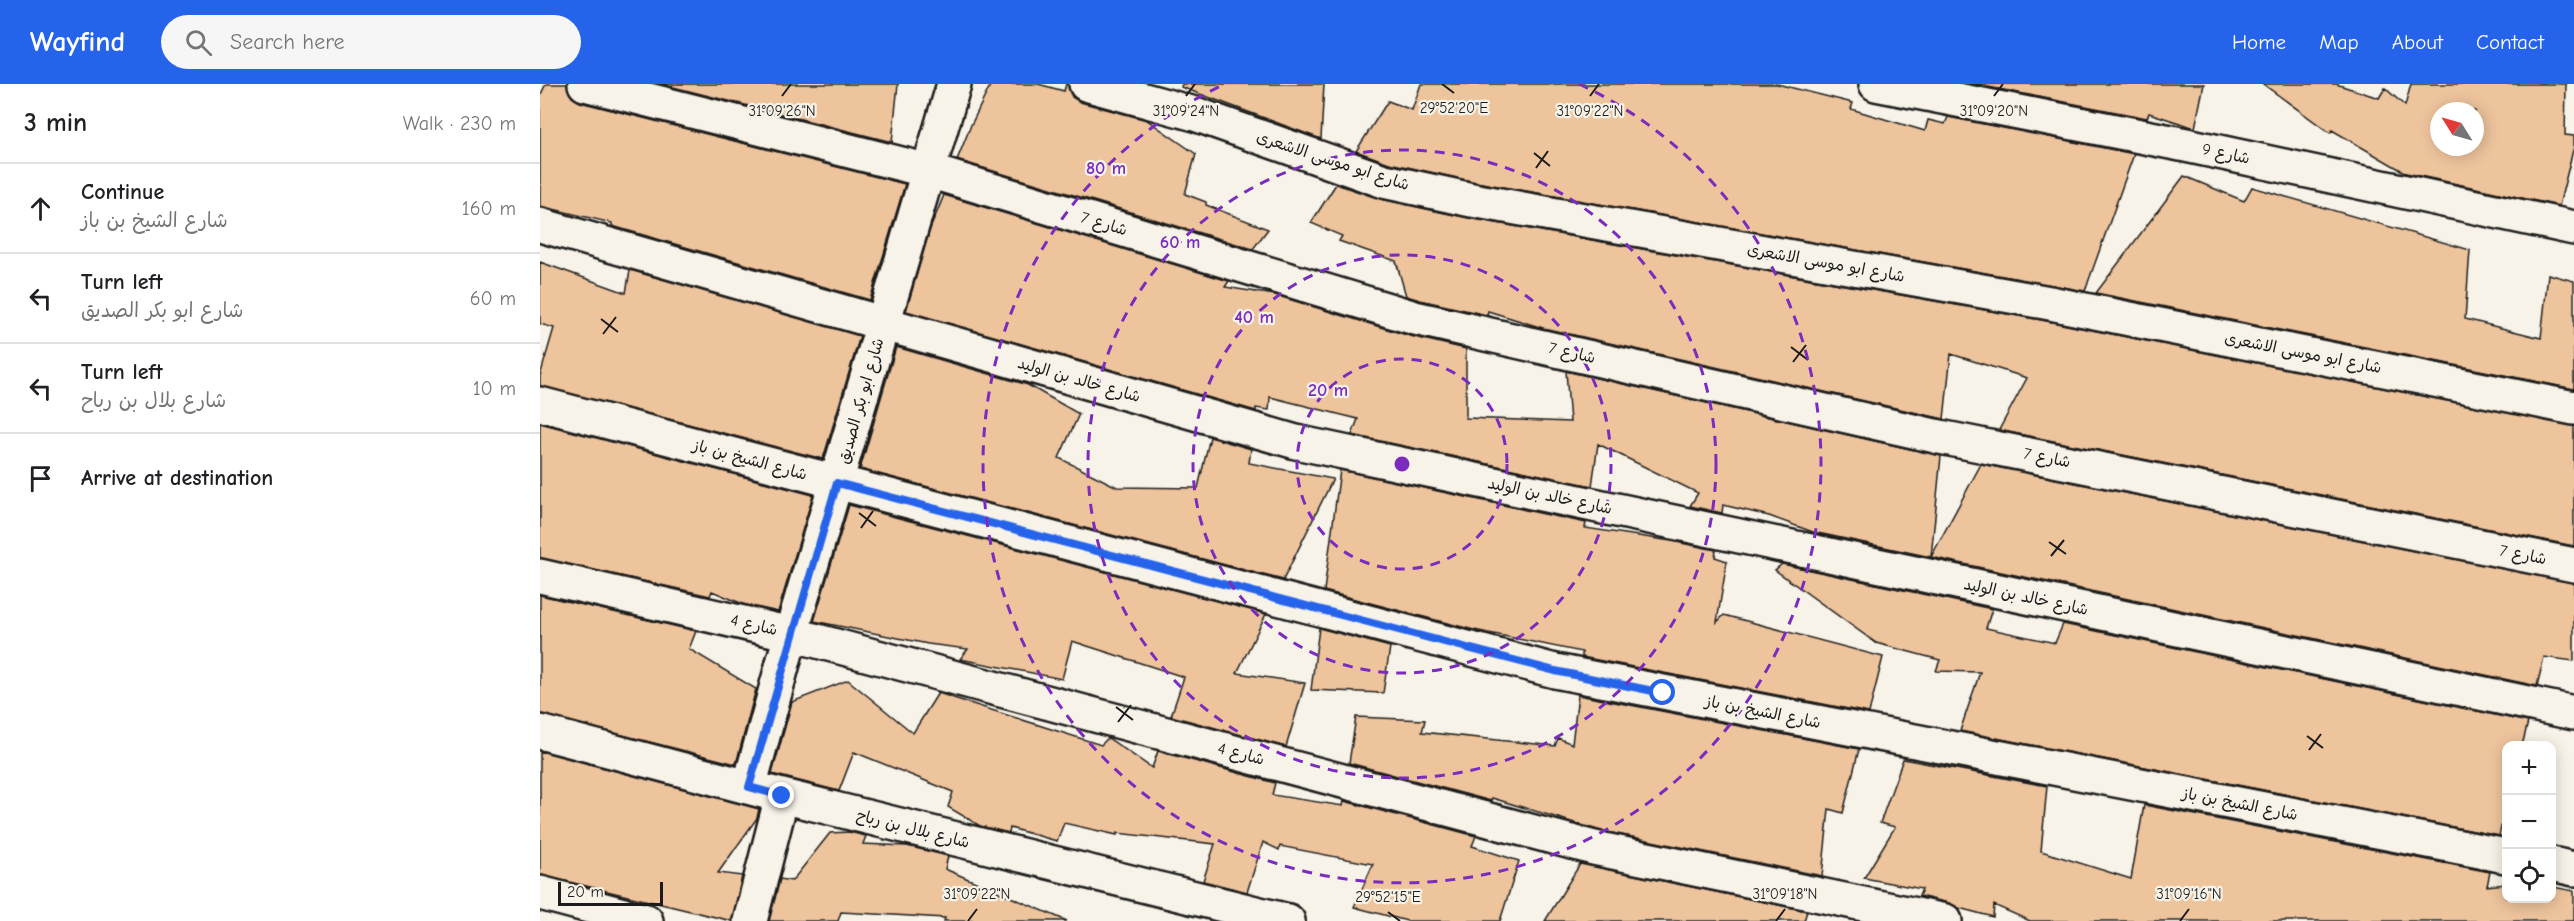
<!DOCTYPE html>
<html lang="en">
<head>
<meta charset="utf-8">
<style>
  :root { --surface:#fff; --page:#f6f6f6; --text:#202124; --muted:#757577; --line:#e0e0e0; --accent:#2563eb }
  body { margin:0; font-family:"Comic Neue","Playpen Sans Arabic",sans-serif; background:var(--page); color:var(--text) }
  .controls { position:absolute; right:18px; bottom:18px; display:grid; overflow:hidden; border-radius:12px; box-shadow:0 3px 15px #0003 }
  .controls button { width:54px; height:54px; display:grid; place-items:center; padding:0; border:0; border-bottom:2px solid var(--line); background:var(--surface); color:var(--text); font:30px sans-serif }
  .compass { position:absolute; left:1890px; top:18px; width:54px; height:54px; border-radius:50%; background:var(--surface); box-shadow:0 3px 15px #0003; rotate:307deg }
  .scale { position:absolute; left:18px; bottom:15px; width:105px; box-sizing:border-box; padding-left:6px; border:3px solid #1c1c1c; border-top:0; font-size:16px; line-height:21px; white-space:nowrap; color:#1c1c1c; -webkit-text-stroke:4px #f7f3e8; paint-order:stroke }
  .stop { position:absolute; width:18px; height:18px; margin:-14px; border:4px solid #2563eb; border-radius:50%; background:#fff }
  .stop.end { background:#2563eb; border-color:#fff; box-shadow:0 2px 6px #0008 }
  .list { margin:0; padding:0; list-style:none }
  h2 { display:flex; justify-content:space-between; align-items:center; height:78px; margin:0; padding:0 24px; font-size:26px }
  h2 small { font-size:20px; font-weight:400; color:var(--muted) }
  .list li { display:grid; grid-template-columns:39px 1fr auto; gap:18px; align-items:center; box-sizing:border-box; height:90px; padding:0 24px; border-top:2px solid var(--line) }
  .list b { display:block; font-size:22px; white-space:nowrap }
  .list p { margin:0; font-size:20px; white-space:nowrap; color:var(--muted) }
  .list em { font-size:20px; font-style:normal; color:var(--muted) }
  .icon { flex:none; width:33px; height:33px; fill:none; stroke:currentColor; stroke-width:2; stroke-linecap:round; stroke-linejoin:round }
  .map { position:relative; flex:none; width:2034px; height:837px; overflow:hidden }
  header { display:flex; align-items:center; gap:36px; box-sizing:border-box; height:84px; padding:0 30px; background:var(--accent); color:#fff }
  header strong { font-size:28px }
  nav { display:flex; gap:33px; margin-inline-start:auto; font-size:21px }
  .search { width:420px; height:54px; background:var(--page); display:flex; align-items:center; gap:15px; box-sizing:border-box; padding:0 21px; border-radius:33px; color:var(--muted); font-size:22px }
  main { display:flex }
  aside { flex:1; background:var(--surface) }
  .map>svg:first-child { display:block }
  .building { fill:#eec49d; stroke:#1c1c1c; stroke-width:1.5; fill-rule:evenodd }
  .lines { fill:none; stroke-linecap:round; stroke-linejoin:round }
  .street-casing { stroke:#1c1c1c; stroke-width:38 }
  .street { stroke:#f7f3e8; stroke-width:33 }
  .route { stroke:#2563eb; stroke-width:8 }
  .ticks { fill:none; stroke:#1c1c1c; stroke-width:2 }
  .ring { fill:none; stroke:#7b2cbf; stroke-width:3; stroke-dasharray:10 8 }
  .labels { text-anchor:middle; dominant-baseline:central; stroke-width:4.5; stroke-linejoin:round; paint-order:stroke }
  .street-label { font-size:16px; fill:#1c1c1c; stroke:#f7f3e8 }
  .ticks-label { font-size:15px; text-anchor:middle; fill:#1c1c1c; stroke:#f7f3e8; stroke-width:4.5; stroke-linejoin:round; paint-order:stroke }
  .centre { fill:#7b2cbf; stroke:#f7f3e8; stroke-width:3 }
  .ring-label { font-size:18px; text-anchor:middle; font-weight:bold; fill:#7b2cbf; stroke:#f7f3e8; stroke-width:4.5; stroke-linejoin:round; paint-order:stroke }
</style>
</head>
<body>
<header>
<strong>Wayfind</strong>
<div class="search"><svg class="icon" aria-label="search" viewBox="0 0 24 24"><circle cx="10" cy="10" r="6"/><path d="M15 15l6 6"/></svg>Search here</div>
<nav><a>Home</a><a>Map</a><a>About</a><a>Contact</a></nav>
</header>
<main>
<aside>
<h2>3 min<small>Walk · 230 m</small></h2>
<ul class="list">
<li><svg class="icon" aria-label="ahead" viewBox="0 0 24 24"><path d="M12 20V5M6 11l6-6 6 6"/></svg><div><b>Continue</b><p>شارع الشيخ بن باز</p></div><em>160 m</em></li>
<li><svg class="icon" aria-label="left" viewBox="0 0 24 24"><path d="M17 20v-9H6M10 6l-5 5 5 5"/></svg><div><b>Turn left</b><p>شارع ابو بكر الصديق</p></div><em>60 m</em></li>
<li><svg class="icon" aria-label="left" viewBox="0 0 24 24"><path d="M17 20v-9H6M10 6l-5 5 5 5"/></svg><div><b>Turn left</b><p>شارع بلال بن رباح</p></div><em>10 m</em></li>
<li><svg class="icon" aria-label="arrive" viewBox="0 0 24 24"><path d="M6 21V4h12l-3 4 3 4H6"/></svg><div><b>Arrive at destination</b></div></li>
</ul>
</aside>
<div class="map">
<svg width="2034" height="837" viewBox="0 0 2034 837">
  <rect width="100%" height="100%" fill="#f7f3e8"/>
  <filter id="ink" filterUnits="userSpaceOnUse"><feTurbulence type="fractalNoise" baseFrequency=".0167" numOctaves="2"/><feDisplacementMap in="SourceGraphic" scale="12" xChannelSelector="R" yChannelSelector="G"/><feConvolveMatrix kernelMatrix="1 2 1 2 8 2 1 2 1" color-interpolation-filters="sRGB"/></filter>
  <g filter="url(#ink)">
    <!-- building -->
    <path class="building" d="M6 0H27L32 13 40 18 365 100 330 216 72 142V139L0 122V12Z
      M121 0H358L352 58Z
      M451 0H498L524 7 526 0H528L532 13 540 18 607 36 656 70 645 110 666 118V121L728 145 713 165 417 76 431 41Z
      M642 0H784L781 55 641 3Z
      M881 0H1237L1313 19 1311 25 1385 47 1388 36 1405 40 1408 33 1594 70 1545 207 936 98 849 79 816 67 848 17 872 26Z
      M1433 0H1664L1655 44 1609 29 1607 34Z
      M1723 0H1796L1839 14 1845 4 1865 22 1871 0H2026L2025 51 2034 52V62L2019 122 1866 89 1792 46 1790 49ZM1899 27H1935V63H1899Z
      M1644 92 1704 117 1712 103 1930 166 1925 235 2001 254 2008 190 2034 197V305L1556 209Z
      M796 100 840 115 928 134 1507 237 2034 342V462L1459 346 1487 294 1411 270 1404 335 1003 244 948 227 947 231 880 216 866 212 856 177 799 157 802 152 771 139Z
      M404 111 689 197 685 203 735 211 870 252 926 265V334L1030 338 1026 287 1401 372 1391 473 1273 448 1229 432 1183 421 1182 429 1150 422 1158 409 1058 360 1052 402 812 351 818 335 730 313 729 326 716 324V327L366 227 390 145Z
      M0 178 86 209 90 186 320 252 283 375 0 302V292L14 244 0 240Z
      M356 263 488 301 539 330 519 374 577 403 658 404 670 353 711 365 709 379 793 395 743 496 320 385Z
      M0 339 273 411 238 528 203 520 172 507 170 512 0 474Z
      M1441 380 2034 499V577L2004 573 1997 602 1391 473Z
      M800 386 1046 439 1045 444 1131 457 1176 466 1175 473 1187 477 1177 538 1184 531 1343 573 1329 629 1042 573V568L934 546 784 507Z
      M309 421 726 530 697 589 765 599 746 663 631 632 644 593 532 557 522 595 420 575 428 565 388 560 274 537Z
      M1242 480 1452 525 1446 544 1515 559 1523 540 1988 638 1982 662H1966V723L1959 752 1420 647 1440 588 1396 587 1400 576 1336 559 1235 486Z
      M0 511 156 547 149 565 216 605 196 680 0 630Z
      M779 544 850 563 843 609 771 606Z
      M308 596 373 649 398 609 561 661 568 654 612 684 618 667 735 699 732 711 803 722 804 717 936 752 932 762 979 777 960 837H867L814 823 833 780 740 762 739 766 723 758 707 808 663 797 675 760 577 749V751L524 739 517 757 470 744 469 749 440 742 408 723 413 708 314 668 299 707 232 690 252 618Z
      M1038 611 1319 665 1303 729 1289 725 1282 792 1058 746 952 714 951 717 809 679 816 633 885 636 882 648 1015 662 1018 654 1032 660Z
      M0 667 219 725 217 734 178 789 202 792 192 837 0 791Z
      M1363 675 1507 702 1501 767 1591 795 1604 721 1950 788 1947 802 1966 800V814H2012V799L2014 800 2013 803 2034 807V837H1490L1454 821 1453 833 1419 824 1409 819 1379 812 1382 805 1324 794 1355 743 1340 739Z
      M309 748 326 752 323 760 367 762 408 772 405 785 527 837H404L405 834 301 828 298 837H229L240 795 252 797 290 749Z
      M1040 780 1050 782 1267 827 1264 837H1005Z"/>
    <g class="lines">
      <!-- street casing -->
      <g class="street-casing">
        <path id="street" d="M45 0 389 87 875 234 1395 352 2034 481
          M546 0 655 30 844 97 932 116 1510 219 2034 324
          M1336 0 1646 61 2034 144
          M0 141 756 358 2034 629
          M0 320 1015 587 1966 772
          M0 492 251 550 1054 764 1405 837
          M0 648 242 712 748 837
          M209 703 251 550 414 0
          M2012 780 2034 785
          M0 809 106 837
          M210 837 242 712"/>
      </g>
      <!-- street -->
      <use href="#street" class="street"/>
    </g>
  </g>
  <g class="lines" filter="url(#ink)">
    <!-- route -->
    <path class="route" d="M242 712 209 703 297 399 1015 587 1123 609"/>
  </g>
  <!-- ticks -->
  <path class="ticks" d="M902 0 914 9M242 12 251 0M646 12 655 0M1050 12 1059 0M1454 12 1463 0M994 69 1010 82M996 84 1008 67M61 235 78 248M63 250 76 233M1251 263 1268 276M1253 278 1266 261M319 429 336 442M321 444 333 427M1509 458 1526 470M1511 472 1524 456M576 623 593 636M578 638 591 621M1767 652 1783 664M1769 666 1781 650M848 828 860 837M428 837 437 825M1236 837 1245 825M1640 837 1649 825"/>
  <!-- distance rings -->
  <g class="ring">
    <circle cx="862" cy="380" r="105"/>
    <circle cx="862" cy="380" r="209"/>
    <circle cx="862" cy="380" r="314"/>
    <path d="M1039 0A419 419 0 1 1 685 0"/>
  </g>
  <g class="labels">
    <!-- street labels -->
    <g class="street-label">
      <text transform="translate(1686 70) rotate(12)">شارع 9</text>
      <text transform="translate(793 77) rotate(18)">شارع ابو موسى الاشعرى</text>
      <text transform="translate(564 140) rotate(17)">شارع 7</text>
      <text transform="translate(1286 179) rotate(10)">شارع ابو موسى الاشعرى</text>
      <text transform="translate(1032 269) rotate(13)">شارع 7</text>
      <text transform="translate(1763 269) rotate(11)">شارع ابو موسى الاشعرى</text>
      <text transform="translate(539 296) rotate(16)">شارع خالد بن الوليد</text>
      <text transform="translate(321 317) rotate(-74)">شارع ابو بكر الصديق</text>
      <text transform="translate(1507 374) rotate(11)">شارع 7</text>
      <text transform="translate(210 376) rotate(15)">شارع الشيخ بن باز</text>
      <text transform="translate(1010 412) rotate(12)">شارع خالد بن الوليد</text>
      <text transform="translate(1983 471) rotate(11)">شارع 7</text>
      <text transform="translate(1486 513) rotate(12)">شارع خالد بن الوليد</text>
      <text transform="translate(214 541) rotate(13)">شارع 4</text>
      <text transform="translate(1223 628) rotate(11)">شارع الشيخ بن باز</text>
      <text transform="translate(701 670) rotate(15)">شارع 4</text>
      <text transform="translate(1700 720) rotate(11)">شارع الشيخ بن باز</text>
      <text transform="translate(373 745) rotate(14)">شارع بلال بن رباح</text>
    </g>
  </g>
  <g class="ticks-label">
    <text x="914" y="29">29°52'20"E</text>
    <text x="242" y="32">31°09'26"N</text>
    <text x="646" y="32">31°09'24"N</text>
    <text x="1050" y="32">31°09'22"N</text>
    <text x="1454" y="32">31°09'20"N</text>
    <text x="437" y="815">31°09'22"N</text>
    <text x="1245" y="815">31°09'18"N</text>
    <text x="1649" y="815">31°09'16"N</text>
    <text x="848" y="818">29°52'15"E</text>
  </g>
  <circle cx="862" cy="380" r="9" class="centre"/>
  <g class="ring-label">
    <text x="566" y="90">80 m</text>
    <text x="640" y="164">60 m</text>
    <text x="714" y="239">40 m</text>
    <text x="788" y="312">20 m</text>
  </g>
</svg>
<div class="controls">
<button>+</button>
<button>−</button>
<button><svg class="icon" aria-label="locate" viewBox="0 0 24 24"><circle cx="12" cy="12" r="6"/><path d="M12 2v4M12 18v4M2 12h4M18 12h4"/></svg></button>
</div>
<svg class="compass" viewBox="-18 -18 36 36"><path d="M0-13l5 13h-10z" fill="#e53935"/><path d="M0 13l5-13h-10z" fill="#757577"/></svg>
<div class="scale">20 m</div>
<div class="stop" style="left:1123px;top:609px"></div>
<div class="stop end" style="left:242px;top:712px"></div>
</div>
</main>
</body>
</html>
